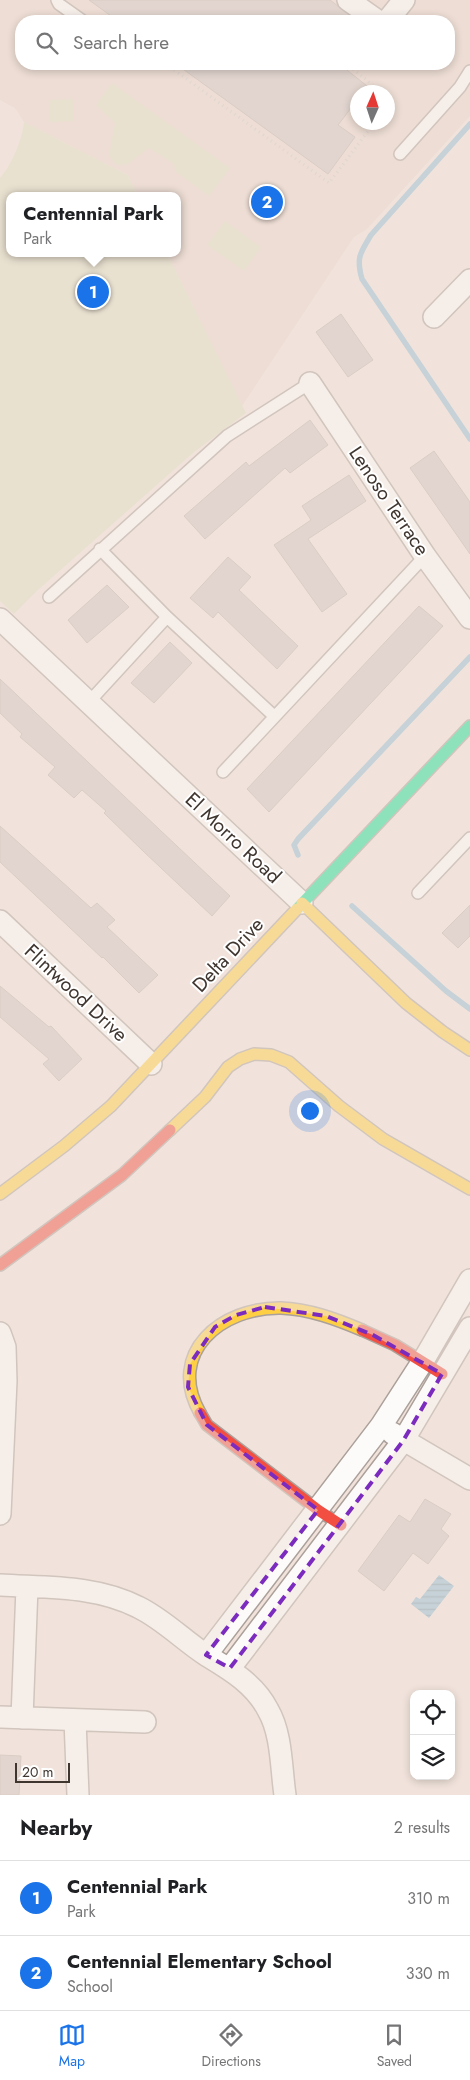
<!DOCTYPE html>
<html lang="en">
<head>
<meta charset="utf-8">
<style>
  :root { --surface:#fff; --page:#f2f2f2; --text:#202124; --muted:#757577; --line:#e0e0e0; --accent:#1a73e8 }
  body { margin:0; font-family:Jost,sans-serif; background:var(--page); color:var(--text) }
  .controls { position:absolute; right:15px; bottom:15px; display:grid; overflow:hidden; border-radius:10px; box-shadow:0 2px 8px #0003 }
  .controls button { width:45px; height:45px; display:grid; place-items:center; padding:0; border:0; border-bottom:1px solid var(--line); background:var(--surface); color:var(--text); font:25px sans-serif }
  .compass { position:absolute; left:350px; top:85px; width:45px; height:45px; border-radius:50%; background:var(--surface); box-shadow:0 2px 8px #0003; rotate:3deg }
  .scale { position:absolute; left:15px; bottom:12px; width:55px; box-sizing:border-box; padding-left:5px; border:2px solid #403630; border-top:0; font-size:14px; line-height:18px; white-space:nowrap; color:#403630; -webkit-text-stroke:4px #fff; paint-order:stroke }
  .you { position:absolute; left:309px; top:1110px; width:18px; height:18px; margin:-12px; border:4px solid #fff; border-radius:50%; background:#1a73e8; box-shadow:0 0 0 8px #1a73e833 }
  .badge { display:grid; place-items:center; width:32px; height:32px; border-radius:50%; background:var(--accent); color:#fff; font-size:16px; font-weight:700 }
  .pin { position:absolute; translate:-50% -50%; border:2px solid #fff; box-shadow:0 1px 5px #0006 }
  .popup { position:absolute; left:6px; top:192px; width:175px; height:65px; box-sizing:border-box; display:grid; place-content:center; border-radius:10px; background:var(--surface); filter:drop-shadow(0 1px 4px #0005); font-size:16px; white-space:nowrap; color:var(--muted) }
  .popup b { font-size:19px; color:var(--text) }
  .popup::after { content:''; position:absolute; left:50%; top:100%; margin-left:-10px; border:10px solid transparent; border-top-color:var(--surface) }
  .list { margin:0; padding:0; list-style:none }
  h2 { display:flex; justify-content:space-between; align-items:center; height:65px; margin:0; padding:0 20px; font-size:21px }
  h2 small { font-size:16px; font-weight:400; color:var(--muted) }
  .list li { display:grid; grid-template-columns:32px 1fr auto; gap:15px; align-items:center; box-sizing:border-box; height:75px; padding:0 20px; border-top:1px solid var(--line) }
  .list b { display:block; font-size:19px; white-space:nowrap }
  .list p { margin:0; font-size:16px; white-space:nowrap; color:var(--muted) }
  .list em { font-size:16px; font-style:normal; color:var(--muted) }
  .icon { flex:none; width:28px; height:28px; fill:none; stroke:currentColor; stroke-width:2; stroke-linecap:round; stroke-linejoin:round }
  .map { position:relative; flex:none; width:470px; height:1795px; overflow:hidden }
  .search { position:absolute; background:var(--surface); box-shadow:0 2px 8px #0003; left:15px; right:15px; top:15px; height:55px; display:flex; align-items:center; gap:12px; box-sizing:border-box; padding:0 18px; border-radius:20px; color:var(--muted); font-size:19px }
  .sheet { height:215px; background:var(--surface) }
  nav { display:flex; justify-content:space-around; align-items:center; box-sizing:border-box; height:70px; border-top:1px solid var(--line); background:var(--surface); font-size:14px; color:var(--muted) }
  nav a { display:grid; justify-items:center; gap:2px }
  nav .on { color:var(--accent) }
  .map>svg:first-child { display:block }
  .education { fill:#e9d5cc; fill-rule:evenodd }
  .green { fill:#e0ddc3 }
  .water { fill:url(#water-rules) }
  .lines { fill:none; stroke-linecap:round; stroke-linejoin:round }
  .stream { stroke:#92bcd4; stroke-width:5.5 }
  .building { fill:#d0c4c1; stroke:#bdb1ad }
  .lane-casing { stroke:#aba09a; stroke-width:14 }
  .street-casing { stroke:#aba09a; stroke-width:24 }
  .fast-casing { stroke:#aba09a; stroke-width:14 }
  .slow-casing { stroke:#aba09a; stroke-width:14 }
  .jam-casing { stroke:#aba09a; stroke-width:14 }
  .path { stroke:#ccc6c4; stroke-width:3; stroke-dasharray:1 4; stroke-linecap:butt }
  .lane { stroke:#fdfbfa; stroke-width:11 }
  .street { stroke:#fdfbfa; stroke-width:21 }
  .fast { stroke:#16e098; stroke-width:11 }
  .slow { stroke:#ffcf43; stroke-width:11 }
  .jam { stroke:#f24e42; stroke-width:11 }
  .marked { fill:none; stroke:#7b2cbf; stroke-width:4; stroke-dasharray:10 6; stroke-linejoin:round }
  .labels { text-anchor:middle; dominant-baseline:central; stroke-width:4; stroke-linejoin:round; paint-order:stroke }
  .street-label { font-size:20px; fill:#403630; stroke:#fff }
</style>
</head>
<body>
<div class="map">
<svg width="470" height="1795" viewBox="0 0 470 1795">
  <defs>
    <pattern id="water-rules" width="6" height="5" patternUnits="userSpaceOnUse" patternTransform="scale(1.25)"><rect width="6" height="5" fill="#92bcd4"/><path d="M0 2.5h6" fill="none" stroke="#799aac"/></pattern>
  </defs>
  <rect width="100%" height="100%" fill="#f1e3db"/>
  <!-- education -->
  <path class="education" d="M0 0H470V116L367 229 354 237 242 406 167 253H177V196H138L128 175 24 122 15 108 0 100ZM21 21H449V64H21ZM358 92H388V122H358Z"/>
  <!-- green -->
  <path class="green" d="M112 83 230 168 209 196 175 171 174 164 149 148 128 164 116 165 109 156 115 123 96 105Z
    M73 99 74 121 50 122 49 100Z
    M24 122 128 175 138 196H9V253H167L246 413 193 453 38 590 14 614 0 601V178C12 164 22 140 24 122Z
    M225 221 261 247 244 271 207 245Z"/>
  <!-- water -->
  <path class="water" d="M439 1575 454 1586 429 1618 411 1604 416 1597 420 1599Z"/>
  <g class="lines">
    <!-- stream -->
    <path class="stream" d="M470 124 371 235C360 253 356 258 362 279L470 439
      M298 855 294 845 298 839 470 657
      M352 906 446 991 470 1009"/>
  </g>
  <!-- building -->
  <path class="building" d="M89 0H330L357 21H118Z
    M176 64H351L347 70 367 86 362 92H358V99L338 125 355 137 328 174Z
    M341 314 373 360 348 377 316 332Z
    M310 420 328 445 290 473 285 468 205 539 184 516 246 462 249 466Z
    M434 451 470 502V554L410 468Z
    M349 475 366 501 308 539 347 594 322 612 274 545 311 520 302 506Z
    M228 557 251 577 239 590 298 646 277 669 218 612 213 618 190 598Z
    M107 585 129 607 87 643 68 620Z
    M419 606 443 626 269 812 247 789Z
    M170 642 192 663 154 703 131 683Z
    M0 679 230 896 212 916 143 851 104 813 106 811 82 790 74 798 48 775 55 767 20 737 22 734 0 713Z
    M0 826 91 908 97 903 115 920 107 927 158 975 139 993 103 957 102 958 0 862Z
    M470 905V936L458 948 442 933Z
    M0 986 49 1027 51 1026 82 1059 59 1081 43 1064 49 1059 0 1017Z
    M425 1499 451 1514 441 1529 449 1536 428 1564 413 1553 384 1591 358 1571 399 1515 410 1522Z
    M0 1755 21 1756 19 1795H0Z"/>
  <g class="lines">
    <!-- lane casing -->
    <g class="lane-casing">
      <path id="lane" d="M57 0 59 4 83 21
        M400 154 460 87 470 71
        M100 549 167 617 274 716
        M49 597 227 436 310 383
        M89 702 167 617
        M223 772 425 556
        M418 893 470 838"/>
    </g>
    <!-- street casing -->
    <g class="street-casing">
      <path id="street" d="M348 0 378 21
        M387 21 404 0
        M434 317 470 280
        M310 383 425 556 470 618
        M0 619 302 903
        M0 921 151 1064
        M0 1333 5 1347 6 1381 0 1514
        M392 1433 470 1479
        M0 1585C47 1588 95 1585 138 1607 163 1619 183 1640 206 1655 229 1669 255 1684 268 1710 282 1734 281 1768 285 1795
        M206 1655 381 1426 423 1361 470 1280
        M230 1668 403 1441 470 1328
        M0 1717 145 1722
        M22 1718 27 1587
        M75 1720 78 1795"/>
    </g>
    <!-- fast casing -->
    <g class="fast-casing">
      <path id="fast" d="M297 909 470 726"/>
    </g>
    <!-- slow casing -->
    <g class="slow-casing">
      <path id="slow" d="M302 903 406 1003 443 1032 470 1050
        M170 1130 205 1097 228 1067 240 1059 254 1054 271 1055 289 1062 339 1106 383 1139 470 1189
        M0 1194 64 1146 111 1106 297 909
        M200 1413C166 1353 221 1307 281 1308 309 1309 336 1319 362 1330"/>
    </g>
    <!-- jam casing -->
    <g class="jam-casing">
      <path id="jam" d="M0 1265 122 1175 170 1130
        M362 1330 395 1345 442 1374
        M200 1413 207 1425 318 1510 341 1525"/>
    </g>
    <!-- path -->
    <path class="path" d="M166 64 329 183 375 122
      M353 69 381 92
      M350 73 356 64
      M388 98 391 101 388 105"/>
    <!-- lane -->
    <use href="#lane" class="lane"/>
    <!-- street -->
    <use href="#street" class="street"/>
    <!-- fast -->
    <use href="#fast" class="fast"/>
    <!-- slow -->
    <use href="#slow" class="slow"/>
    <!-- jam -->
    <use href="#jam" class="jam"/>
  </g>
  <!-- marked area -->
  <path d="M0 0H470V1795H0ZM265 1307 326 1316 373 1335 442 1374 403 1441 230 1668 206 1655 318 1510 207 1425 188 1387 190 1364 215 1327 236 1315Z" fill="#f1e3db" fill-opacity=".55" fill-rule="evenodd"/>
  <path class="marked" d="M265 1307 326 1316 373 1335 442 1374 403 1441 230 1668 206 1655 318 1510 207 1425 188 1387 190 1364 215 1327 236 1315Z"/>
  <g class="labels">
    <!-- street labels -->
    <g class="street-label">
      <text transform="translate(389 501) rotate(56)">Lenoso Terrace</text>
      <text transform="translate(233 838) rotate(43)">El Morro Road</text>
      <text transform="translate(228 955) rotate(-47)">Delta Drive</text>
      <text transform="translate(76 993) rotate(43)">Flintwood Drive</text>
    </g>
  </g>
</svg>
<div class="controls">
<button><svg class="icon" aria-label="locate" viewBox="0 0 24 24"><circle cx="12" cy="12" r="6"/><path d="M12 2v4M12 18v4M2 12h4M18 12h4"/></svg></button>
<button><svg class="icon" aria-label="layers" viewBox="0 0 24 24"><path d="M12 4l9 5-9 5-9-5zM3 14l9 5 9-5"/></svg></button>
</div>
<svg class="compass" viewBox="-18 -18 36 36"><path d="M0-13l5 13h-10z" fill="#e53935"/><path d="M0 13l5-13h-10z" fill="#757577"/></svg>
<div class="scale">20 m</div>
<div class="you"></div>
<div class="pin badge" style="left:93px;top:292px">1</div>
<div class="popup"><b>Centennial Park</b>Park</div>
<div class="pin badge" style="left:267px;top:202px">2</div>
<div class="search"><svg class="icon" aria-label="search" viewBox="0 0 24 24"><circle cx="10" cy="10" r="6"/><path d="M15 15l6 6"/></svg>Search here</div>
</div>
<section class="sheet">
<h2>Nearby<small>2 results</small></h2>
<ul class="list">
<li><span class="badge">1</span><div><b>Centennial Park</b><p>Park</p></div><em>310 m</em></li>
<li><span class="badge">2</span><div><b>Centennial Elementary School</b><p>School</p></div><em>330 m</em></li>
</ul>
</section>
<nav>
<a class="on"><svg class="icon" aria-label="map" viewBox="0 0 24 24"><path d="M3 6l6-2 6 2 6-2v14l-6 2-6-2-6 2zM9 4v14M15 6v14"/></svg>Map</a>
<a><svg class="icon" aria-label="directions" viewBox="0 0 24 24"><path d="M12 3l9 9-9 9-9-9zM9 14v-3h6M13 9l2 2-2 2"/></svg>Directions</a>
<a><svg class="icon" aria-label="saved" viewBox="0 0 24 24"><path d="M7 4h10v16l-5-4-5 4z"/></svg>Saved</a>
</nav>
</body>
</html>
